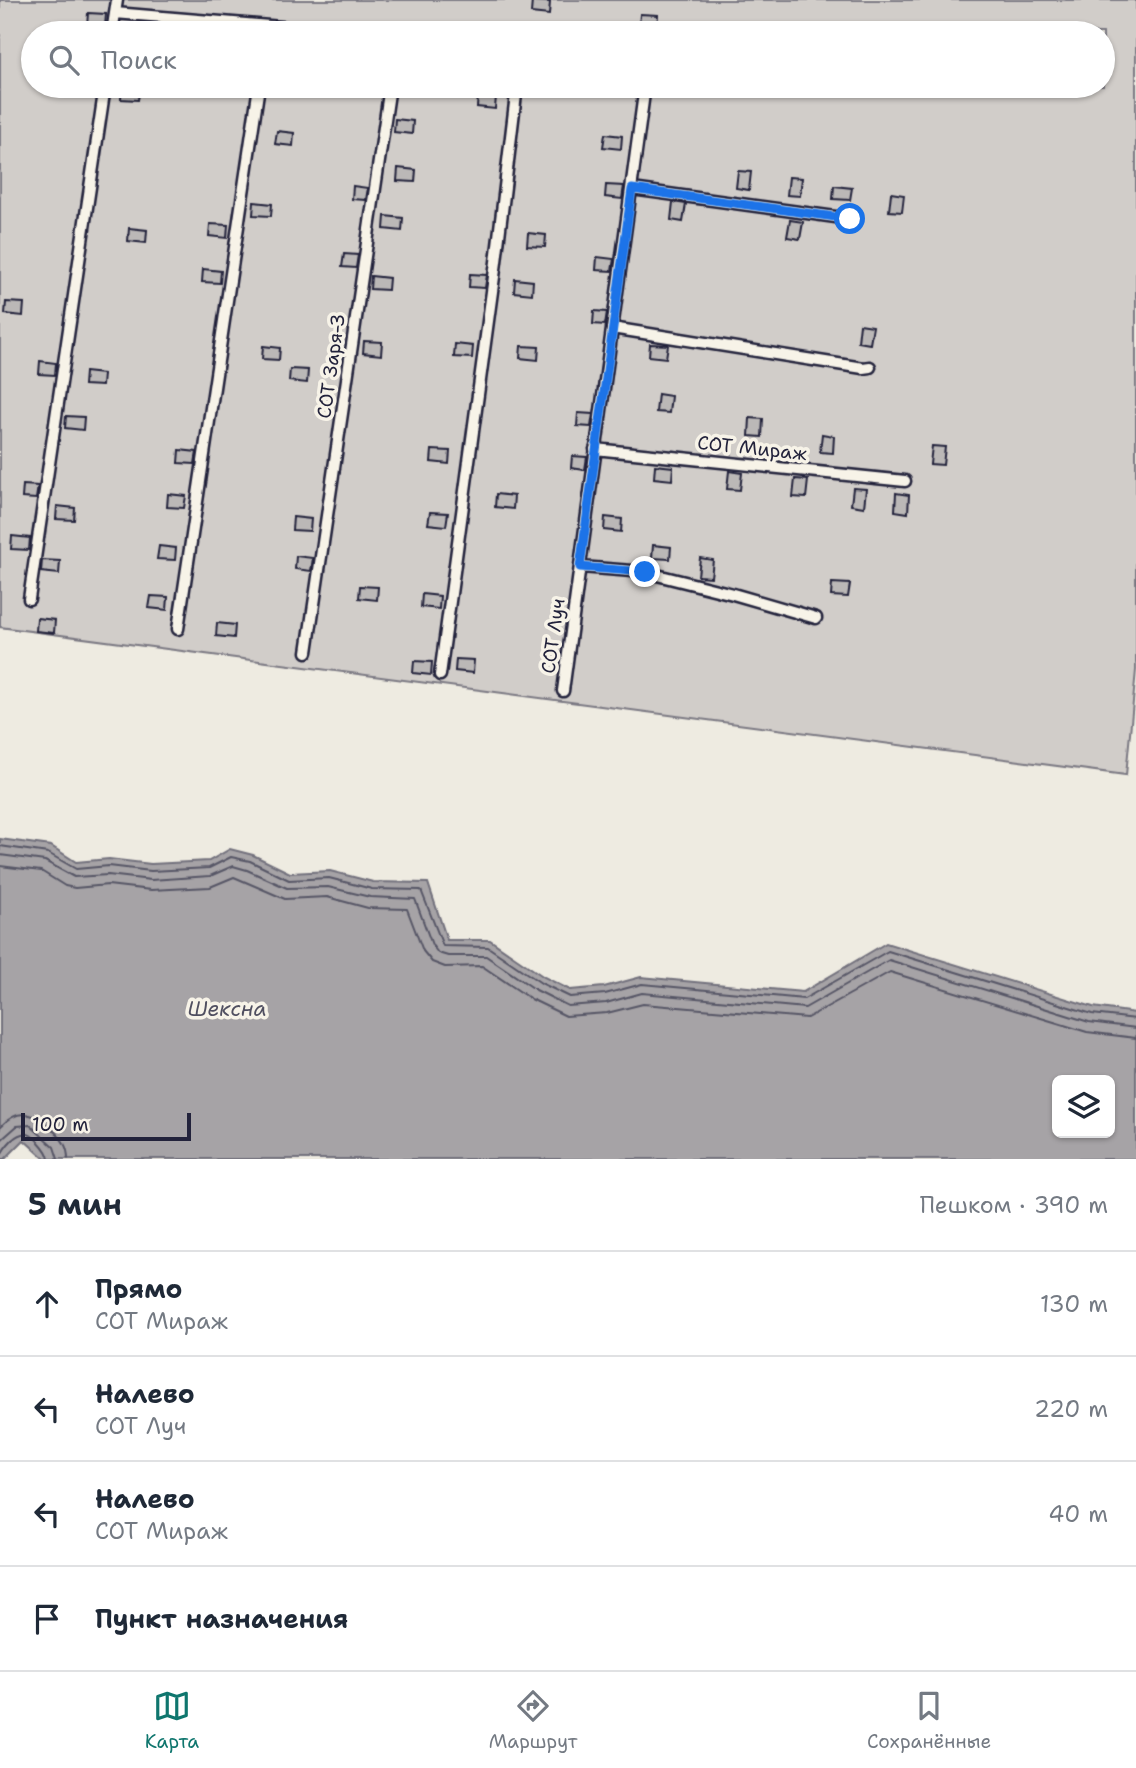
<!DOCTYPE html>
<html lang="ru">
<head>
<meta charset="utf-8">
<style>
  :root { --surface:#fff; --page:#f2f2f3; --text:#1f2937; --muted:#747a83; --line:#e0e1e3; --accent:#0f766e }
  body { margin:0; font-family:"Shantell Sans",sans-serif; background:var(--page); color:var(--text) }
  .controls { position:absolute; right:21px; bottom:21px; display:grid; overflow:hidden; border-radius:10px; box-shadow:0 2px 5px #0004 }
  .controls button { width:63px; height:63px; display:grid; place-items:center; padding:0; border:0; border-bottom:2px solid var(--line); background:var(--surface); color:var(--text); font:35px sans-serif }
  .scale { position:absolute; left:21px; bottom:18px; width:170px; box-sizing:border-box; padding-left:7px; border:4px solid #22223b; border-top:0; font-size:19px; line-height:24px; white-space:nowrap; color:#22223b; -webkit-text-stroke:5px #f7f3e8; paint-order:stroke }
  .stop { position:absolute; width:21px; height:21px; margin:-16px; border:5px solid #1a73e8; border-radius:50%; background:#fff }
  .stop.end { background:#1a73e8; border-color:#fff; box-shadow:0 2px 7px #0008 }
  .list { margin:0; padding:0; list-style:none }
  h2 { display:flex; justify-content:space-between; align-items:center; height:91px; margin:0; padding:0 28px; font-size:30px }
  h2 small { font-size:23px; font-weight:400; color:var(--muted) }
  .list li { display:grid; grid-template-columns:46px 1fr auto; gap:21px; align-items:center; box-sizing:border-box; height:105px; padding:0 28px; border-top:2px solid var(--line) }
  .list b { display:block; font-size:26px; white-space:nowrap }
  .list p { margin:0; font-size:23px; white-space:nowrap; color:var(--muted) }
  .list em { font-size:23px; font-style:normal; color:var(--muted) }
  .icon { flex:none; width:38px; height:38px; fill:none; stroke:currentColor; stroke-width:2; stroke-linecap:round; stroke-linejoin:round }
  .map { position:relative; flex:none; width:1136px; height:1159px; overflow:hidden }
  .search { position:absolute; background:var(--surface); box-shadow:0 2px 5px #0004; left:21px; right:21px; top:21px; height:77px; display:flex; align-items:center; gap:18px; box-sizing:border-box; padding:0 24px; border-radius:38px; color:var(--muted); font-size:26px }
  .sheet { height:511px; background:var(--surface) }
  nav { display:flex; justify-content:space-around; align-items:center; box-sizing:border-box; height:98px; border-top:2px solid var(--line); background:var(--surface); font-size:19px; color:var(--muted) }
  nav a { display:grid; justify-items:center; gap:4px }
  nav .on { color:var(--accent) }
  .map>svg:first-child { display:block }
  .green { fill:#d1cdc9; stroke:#7a7882; stroke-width:2; fill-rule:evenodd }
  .water { fill:#a6a3a6; stroke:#716f7b; stroke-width:2; fill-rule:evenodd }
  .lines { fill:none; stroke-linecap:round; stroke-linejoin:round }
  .shore { stroke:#575666; stroke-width:2 }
  .building { fill:#bbb8b7; stroke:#22223b; stroke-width:2 }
  .minor-casing { stroke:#22223b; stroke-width:15 }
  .minor { stroke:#f7f3e8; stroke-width:10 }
  .route { stroke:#1a73e8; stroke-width:9 }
  .labels { text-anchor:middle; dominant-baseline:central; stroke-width:7; stroke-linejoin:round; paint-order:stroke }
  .street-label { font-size:19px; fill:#22223b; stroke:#f7f3e8 }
  .water-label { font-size:21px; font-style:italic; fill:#504f60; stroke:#f7f3e8 }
</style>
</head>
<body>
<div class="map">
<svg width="1136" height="1159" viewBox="0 0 1136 1159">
  <rect width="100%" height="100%" fill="#eeebe1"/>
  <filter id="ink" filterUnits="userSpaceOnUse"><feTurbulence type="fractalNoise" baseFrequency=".0143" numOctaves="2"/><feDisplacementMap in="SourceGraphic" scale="14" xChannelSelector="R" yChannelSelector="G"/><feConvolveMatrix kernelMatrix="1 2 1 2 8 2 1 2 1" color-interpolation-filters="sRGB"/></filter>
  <g filter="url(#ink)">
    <!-- green -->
    <path class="green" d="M0 0H1136V670L1126 775 0 627ZM33 33H1103V86H33Z"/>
    <!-- water -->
    <path class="water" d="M0 839 51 846 76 862 109 859 151 864 209 861 230 849 253 855 290 873 330 871 373 882 428 883 447 940H490L544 977 570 990 604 987 641 977 803 992 886 943 1093 1007 1136 1013V1159H45L24 1140 5 1159H0ZM1057 1080H1110V1133H1057Z"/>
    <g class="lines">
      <!-- shore -->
      <path class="shore" d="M0 846 48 853 76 869 109 866 151 871 209 868 231 857 250 861 289 880 329 878 372 889 421 890 443 946 488 947 541 983 570 997 605 994 642 984 804 999 888 951 1092 1014 1136 1019
        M0 855 45 861 74 877 108 875 151 880 210 876 233 866 247 870 287 888 328 887 370 897 415 899 432 945 438 953 448 956H486L536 990 568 1006 606 1003 642 993 805 1008 889 960 1089 1022 1136 1028
        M0 866 41 871 65 886 75 888 108 885 151 890 210 887 234 877 285 899 327 897 368 908 407 909 423 951 432 962 445 967 482 966 531 999 566 1016 607 1013 643 1004 807 1018 890 972 1087 1032 1136 1038
        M0 1127C20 1106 34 1113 53 1130 62 1139 68 1146 68 1159
        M0 1141 17 1126 30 1125 54 1147 58 1159
        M0 1159C1 1151 13 1136 22 1134 32 1130 48 1151 49 1159"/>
    </g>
    <!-- building -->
    <path class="building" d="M532 1 550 2 549 15 531 13Z
      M88 13 106 14 105 27 87 26Z
      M640 14 658 15 657 28 639 26Z
      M743 24 771 27 770 33H742Z
      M122 86 140 88 138 100 121 99Z
      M478 95 496 96 495 109 477 107Z
      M395 119 413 121 412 134 394 132Z
      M277 131 294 133 293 146 275 144Z
      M605 134 622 136 621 149 603 147Z
      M398 168 416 170 415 182 397 181Z
      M738 171 751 172 749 190 736 188Z
      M789 177 802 178 800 196 787 195Z
      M606 185 624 186 622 199 605 197Z
      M353 186 368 188 366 200 352 199Z
      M834 186 852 188 850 200 833 199Z
      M891 193 904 195 902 212 889 211Z
      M254 202 272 204 271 216 253 215Z
      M673 202 686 204 683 222 671 220Z
      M385 216 403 218 402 231 384 229Z
      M790 220 803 222 800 239 787 237Z
      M210 224 228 225 227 238 209 236Z
      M129 228 147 230 146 243 128 241Z
      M528 233 546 235 545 247 527 246Z
      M344 254 358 255 356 268 342 267Z
      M597 257 614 259 612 271 596 270Z
      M203 269 221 271 220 283 202 282Z
      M470 274 487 275 485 288 469 287Z
      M371 276 389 278 388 290 370 289Z
      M515 279 533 281 532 294 514 292Z
      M6 302 24 303 23 316 5 314Z
      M594 311 607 312 605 325 593 324Z
      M860 324 873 326 870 344 858 342Z
      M364 341 382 342 381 355 363 353Z
      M455 344 473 346 472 358 454 357Z
      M650 344 668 345 666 358 649 356Z
      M263 346 280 348 279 360 262 359Z
      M521 346 539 347 538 360 520 358Z
      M40 361 56 363 55 375 39 374Z
      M290 369 308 370 307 383 289 381Z
      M85 372 103 374 102 386 84 385Z
      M658 394 671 396 669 413 656 412Z
      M578 413 593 414 591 427 577 426Z
      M66 416 84 417 83 430 65 428Z
      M750 418 763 419 762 437 749 436Z
      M822 434 834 436 833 453 820 452Z
      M932 446 945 447 943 465 930 464Z
      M179 450 197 452 195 464 178 463Z
      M432 450 450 451 449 464 431 462Z
      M572 456 587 457 585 470 571 468Z
      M655 465 673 467 672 480 654 478Z
      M729 471 742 473 740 490 727 489Z
      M795 479 808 480 806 498 793 497Z
      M23 485 38 486 36 499 22 498Z
      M853 488 866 489 864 507 851 505Z
      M896 493 909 495 908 513 895 511Z
      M168 494 186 496 184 508 167 507Z
      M496 494 514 496 513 509 495 507Z
      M57 506 75 508 74 520 56 519Z
      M430 512 448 513 446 526 428 524Z
      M293 517 311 519 310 531 292 530Z
      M605 517 622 519 621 532 604 530Z
      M12 536 30 538 29 550 11 549Z
      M653 545 671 547 670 559 652 558Z
      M159 546 176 548 175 560 157 559Z
      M296 556 313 558 311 571 295 569Z
      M700 558 713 560 711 577 698 576Z
      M42 560 60 561 59 574 41 572Z
      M832 583 850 584 848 597 831 596Z
      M360 586 378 587 377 600 359 598Z
      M422 594 440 596 439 609 421 607Z
      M151 596 168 597 167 610 149 608Z
      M37 618 55 620 54 633 36 631Z
      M217 623 235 625 234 638 216 636Z
      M456 659 474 660 473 673 455 671Z
      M414 661 432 662 431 675 413 673Z"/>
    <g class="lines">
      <!-- minor casing -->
      <g class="minor-casing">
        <path id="minor" d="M115 13 353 33
          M112 33 117 0
          M632 189 850 219
          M612 328 863 368 870 367
          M595 449 905 481
          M581 567 645 572 733 594 816 618
          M29 599 105 86
          M178 629 259 86
          M307 652 390 86
          M440 675 496 262 517 86
          M563 691 645 86"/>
      </g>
      <!-- minor -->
      <use href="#minor" class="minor"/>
    </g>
  </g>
  <g class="lines" filter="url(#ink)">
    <!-- route -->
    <path class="route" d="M645 572 580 567 632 189 850 219"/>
  </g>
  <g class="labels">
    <!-- street labels -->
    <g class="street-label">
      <text transform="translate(331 366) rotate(-82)">СОТ Заря-3</text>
      <text transform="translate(752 448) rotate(6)">СОТ Мираж</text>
      <text transform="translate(553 636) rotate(-82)">СОТ Луч</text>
    </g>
    <!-- water labels -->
    <g class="water-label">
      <text x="227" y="1009">Шексна</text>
    </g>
  </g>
</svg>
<div class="controls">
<button><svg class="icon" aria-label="layers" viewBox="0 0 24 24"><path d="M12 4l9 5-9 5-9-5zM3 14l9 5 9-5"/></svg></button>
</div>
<div class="scale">100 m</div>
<div class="stop" style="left:850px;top:219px"></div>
<div class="stop end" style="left:645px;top:572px"></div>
<div class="search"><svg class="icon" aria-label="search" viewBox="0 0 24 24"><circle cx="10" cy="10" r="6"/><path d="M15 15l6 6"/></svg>Поиск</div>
</div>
<section class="sheet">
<h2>5 мин<small>Пешком · 390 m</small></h2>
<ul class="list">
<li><svg class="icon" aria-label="ahead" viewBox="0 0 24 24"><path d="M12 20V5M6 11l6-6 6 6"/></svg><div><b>Прямо</b><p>СОТ Мираж</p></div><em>130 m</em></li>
<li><svg class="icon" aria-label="left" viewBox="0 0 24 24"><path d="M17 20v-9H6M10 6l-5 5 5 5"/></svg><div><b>Налево</b><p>СОТ Луч</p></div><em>220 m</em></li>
<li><svg class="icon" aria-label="left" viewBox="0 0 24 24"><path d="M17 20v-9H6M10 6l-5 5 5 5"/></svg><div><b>Налево</b><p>СОТ Мираж</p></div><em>40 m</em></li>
<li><svg class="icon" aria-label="arrive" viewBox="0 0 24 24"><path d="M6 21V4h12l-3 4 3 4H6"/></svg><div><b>Пункт назначения</b></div></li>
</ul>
</section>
<nav>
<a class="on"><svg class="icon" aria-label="map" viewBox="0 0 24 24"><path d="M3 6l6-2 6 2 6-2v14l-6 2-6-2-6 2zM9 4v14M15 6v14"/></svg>Карта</a>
<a><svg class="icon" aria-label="directions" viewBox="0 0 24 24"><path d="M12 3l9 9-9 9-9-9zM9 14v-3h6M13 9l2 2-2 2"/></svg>Маршрут</a>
<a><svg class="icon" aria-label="saved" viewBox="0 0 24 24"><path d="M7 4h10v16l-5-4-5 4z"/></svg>Сохранённые</a>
</nav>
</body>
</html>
